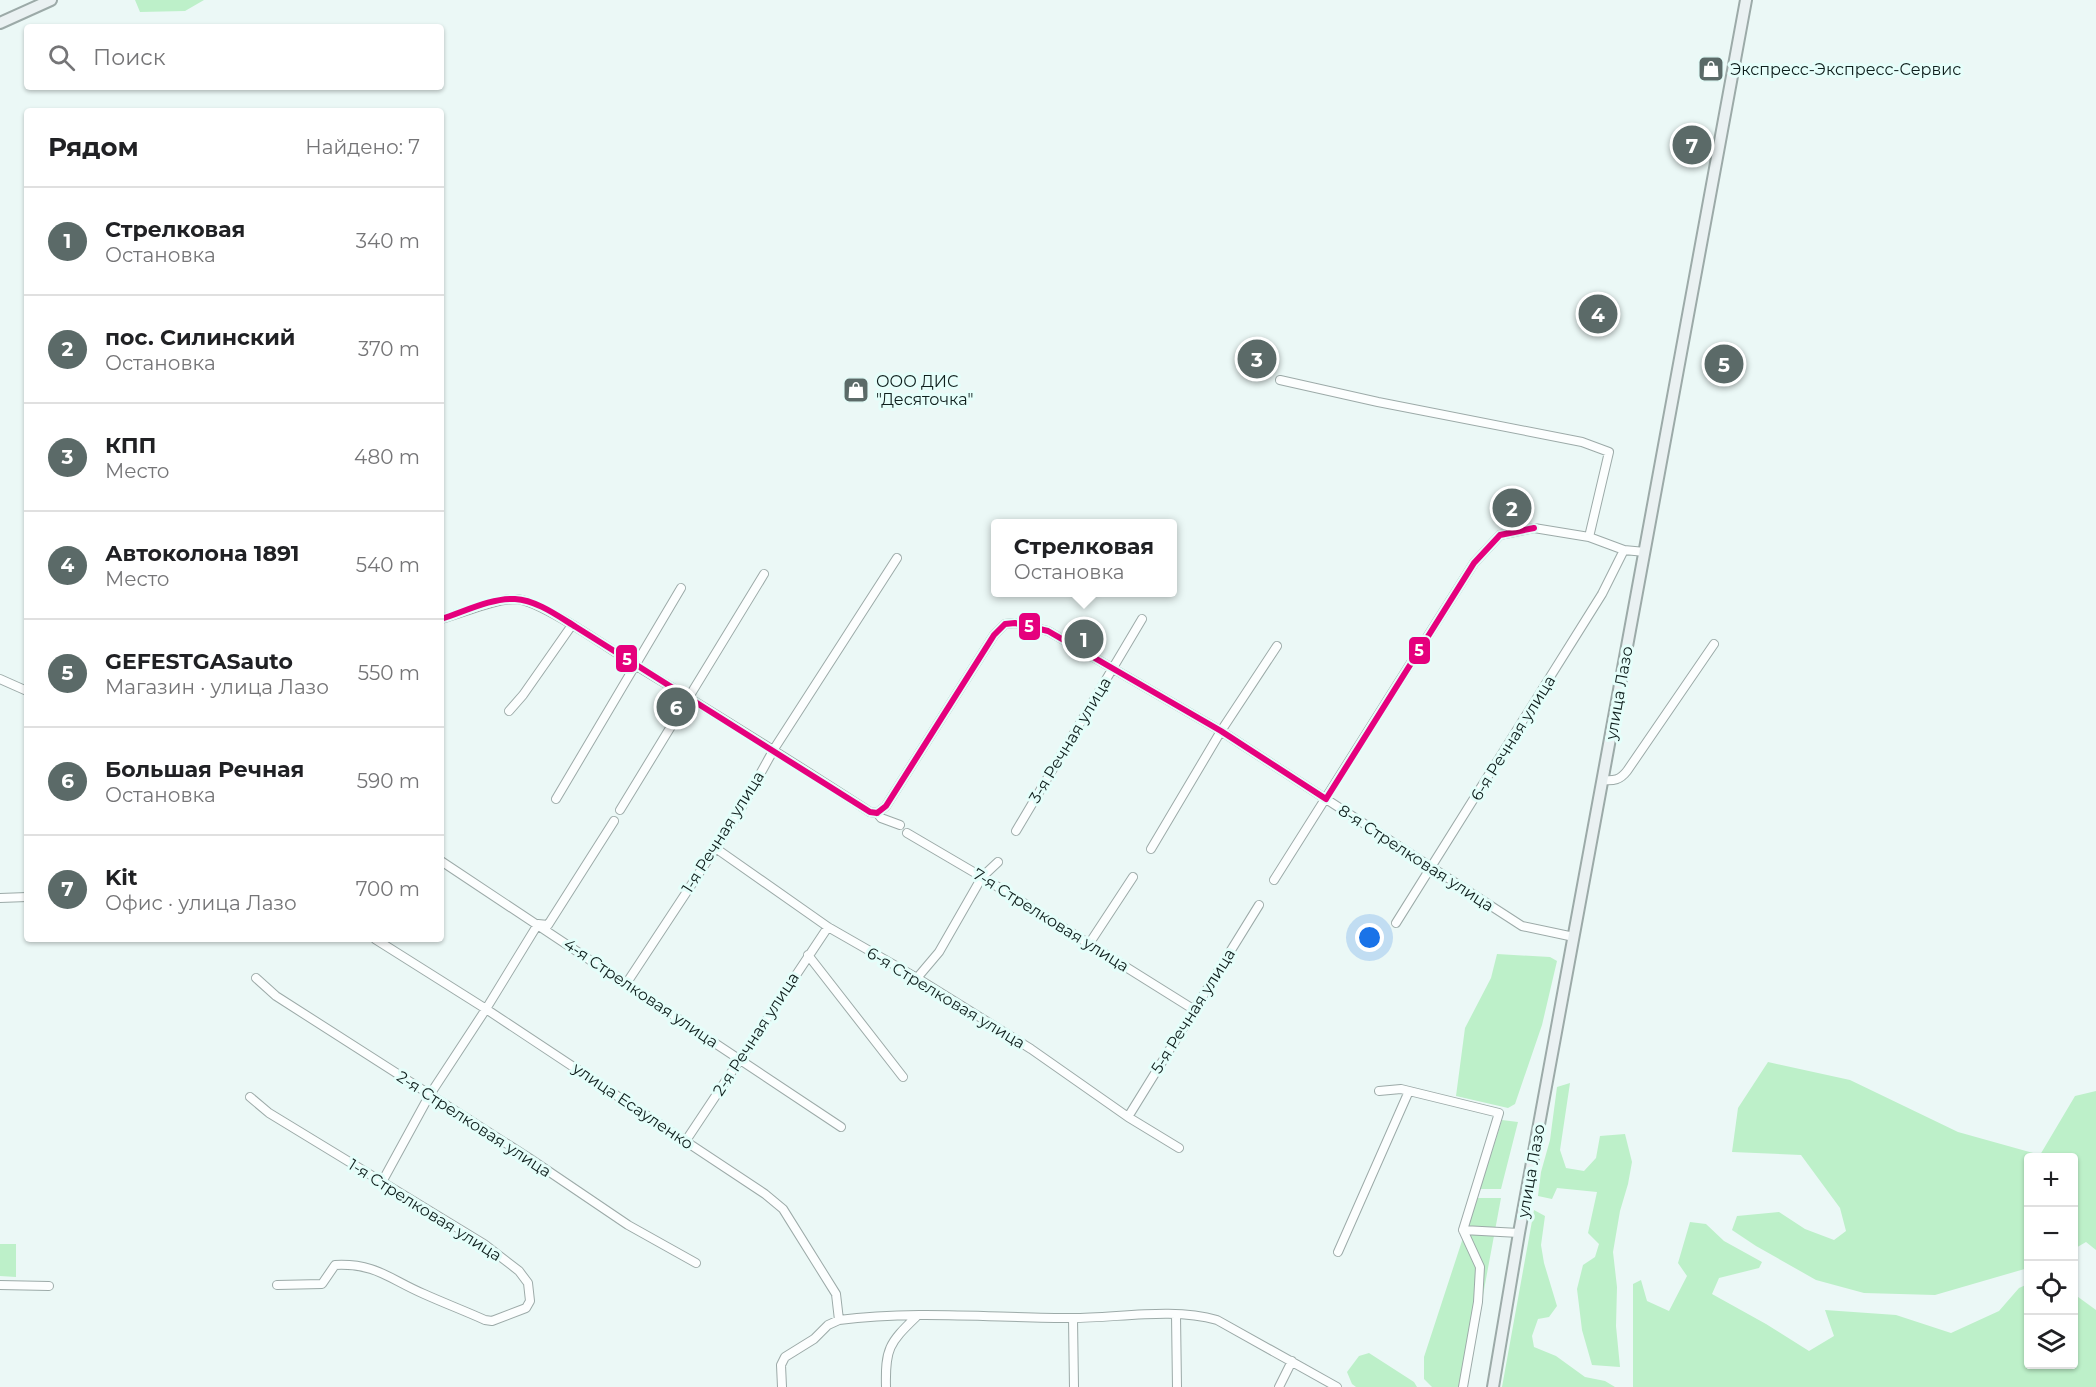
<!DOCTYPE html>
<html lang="ru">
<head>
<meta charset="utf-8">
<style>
  :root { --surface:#fff; --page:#f6f6f6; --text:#202124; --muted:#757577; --line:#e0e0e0; --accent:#5b6a68 }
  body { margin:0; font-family:Montserrat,sans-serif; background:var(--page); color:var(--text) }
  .controls { position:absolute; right:18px; bottom:18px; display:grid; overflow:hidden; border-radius:6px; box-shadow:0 2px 4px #0004 }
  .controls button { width:54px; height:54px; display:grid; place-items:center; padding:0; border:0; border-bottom:2px solid var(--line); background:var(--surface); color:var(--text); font:30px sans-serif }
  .you { position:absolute; left:1370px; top:938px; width:21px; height:21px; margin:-15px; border:4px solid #fff; border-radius:50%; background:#1a73e8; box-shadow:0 0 0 9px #1a73e833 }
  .badge { display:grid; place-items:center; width:39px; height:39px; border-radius:50%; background:var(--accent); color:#fff; font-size:20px; font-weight:700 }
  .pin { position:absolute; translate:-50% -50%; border:3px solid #fff; box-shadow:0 2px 6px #0006 }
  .popup { position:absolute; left:991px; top:519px; width:186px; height:78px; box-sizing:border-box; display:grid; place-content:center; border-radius:6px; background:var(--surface); filter:drop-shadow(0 2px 4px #0005); font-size:20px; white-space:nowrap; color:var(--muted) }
  .popup b { font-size:22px; color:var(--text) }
  .popup::after { content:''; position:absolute; left:50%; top:100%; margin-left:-12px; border:12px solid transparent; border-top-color:var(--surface) }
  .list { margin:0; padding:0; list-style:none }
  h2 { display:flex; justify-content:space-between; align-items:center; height:78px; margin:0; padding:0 24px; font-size:26px }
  h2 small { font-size:20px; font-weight:400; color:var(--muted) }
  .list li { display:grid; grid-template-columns:39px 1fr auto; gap:18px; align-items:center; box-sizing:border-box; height:108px; padding:0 24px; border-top:2px solid var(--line) }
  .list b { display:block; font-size:22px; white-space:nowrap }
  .list p { margin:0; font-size:20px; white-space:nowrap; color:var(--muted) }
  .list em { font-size:20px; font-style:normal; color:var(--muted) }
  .icon { flex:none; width:33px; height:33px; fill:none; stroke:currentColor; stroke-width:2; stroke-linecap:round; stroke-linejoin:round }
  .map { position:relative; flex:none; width:2096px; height:1387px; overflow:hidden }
  .search { position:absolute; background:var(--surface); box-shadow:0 2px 4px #0004; left:24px; top:24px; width:420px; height:66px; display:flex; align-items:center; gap:15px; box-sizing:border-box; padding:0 21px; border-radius:6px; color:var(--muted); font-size:22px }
  .panel { position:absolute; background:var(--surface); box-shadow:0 2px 4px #0004; left:24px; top:108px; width:420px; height:834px; border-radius:6px }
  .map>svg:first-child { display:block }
  .green { fill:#bdf0c9 }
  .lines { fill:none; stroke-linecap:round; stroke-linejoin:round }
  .minor-casing { stroke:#9caaa8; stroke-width:10 }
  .secondary-casing { stroke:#9caaa8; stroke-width:14 }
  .minor { stroke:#fcfefe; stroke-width:8 }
  .secondary { stroke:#eaf1f2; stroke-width:10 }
  .bus-1-casing { stroke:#e5fefa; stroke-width:10 }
  .bus-1 { stroke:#e5007d; stroke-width:6 }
  .labels { text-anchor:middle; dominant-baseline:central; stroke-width:6; stroke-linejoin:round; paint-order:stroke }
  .poi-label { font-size:16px; fill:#0e1e1c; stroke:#e5fefa; text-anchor:start }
  .street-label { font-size:16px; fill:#0e1e1c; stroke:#e5fefa }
  .line-badge { stroke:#e5fefa; stroke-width:2 }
  .badge-label { font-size:16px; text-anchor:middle; font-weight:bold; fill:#fff }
</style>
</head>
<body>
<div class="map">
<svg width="2096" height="1387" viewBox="0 0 2096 1387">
  <rect width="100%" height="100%" fill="#ebf8f6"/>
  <!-- green -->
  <path class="green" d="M135 0H204L185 11 140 12Z
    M1497 954 1550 957 1557 961 1542 1025 1515 1104 1508 1108 1456 1096 1465 1028 1491 978Z
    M1768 1062 1850 1080 1958 1132 2040 1155 2075 1096 2096 1091V1250L2086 1242 2074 1249V1158H2028V1268L1935 1295 1864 1293 1816 1280 1756 1246 1732 1230 1737 1216 1779 1212 1805 1229 1834 1240 1846 1231 1840 1208 1801 1155 1732 1152 1738 1108Z
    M1570 1083 1560 1150 1566 1168 1584 1171 1596 1158 1600 1136 1625 1134 1632 1162 1628 1184 1620 1211 1613 1252 1617 1287 1616 1326 1620 1367 1592 1365 1582 1330 1577 1289 1583 1265 1595 1257 1599 1244 1588 1233 1597 1192 1557 1188 1552 1199 1538 1196 1541 1172 1550 1140 1557 1087Z
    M1502 1120 1518 1122 1501 1189H1480Z
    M1476 1198H1501L1466 1387H1432L1424 1379V1357Z
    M1534 1210 1545 1216 1541 1245 1544 1263 1557 1306 1549 1317 1538 1319 1532 1336 1534 1347 1556 1356 1585 1377 1605 1381 1615 1387H1502Z
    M1690 1222 1706 1224 1724 1241 1762 1262 1759 1268 1719 1278 1712 1294 1766 1324 1809 1351 1834 1336 1825 1310 1896 1315 1951 1333 1999 1311 2019 1288 2028 1284V1364H2074V1294L2096 1310V1387H1633V1284L1641 1280 1647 1301 1669 1311 1687 1276 1678 1263Z
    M0 1244H16V1277L0 1276Z
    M1369 1353 1414 1382 1417 1387H1356L1352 1384 1347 1372 1359 1356Z"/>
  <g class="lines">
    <!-- minor casing -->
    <g class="minor-casing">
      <path id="minor" d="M1280 380 1378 402 1582 442 1609 452 1589 537
        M441 619C463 613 494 599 516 599 540 600 611 650 635 665 714 713 792 761 870 812L877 813 881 818 900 825
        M0 679 27 691
        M509 711 523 695 572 625
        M1603 780C1614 781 1620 780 1627 771L1714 644
        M556 799 681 588
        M620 810 764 574
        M877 813 886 806 994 635 1005 624 1015 623 1048 631 1221 731 1522 926 1574 937
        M1016 831 1142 619
        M907 833 982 877 1193 1009
        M714 847 828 927 917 978 1031 1049 1128 1117 1179 1148
        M1151 849 1221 731 1277 646
        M441 861 841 1127
        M1274 880 1474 563 1500 535 1534 528 1589 537 1624 550 1645 552
        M0 898 27 897
        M1396 923 1602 594 1624 550
        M375 939 486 1009 765 1194 783 1209 836 1294 839 1320
        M1089 944 1133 877
        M808 955 903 1077
        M256 978 276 996 529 1158 628 1225 696 1263
        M917 978 939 952 982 877 998 862
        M626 984 738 814 774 749 897 558
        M1379 1091 1401 1089 1499 1113 1463 1230
        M250 1097 269 1113 484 1244 519 1271 528 1283 530 1301 526 1308 492 1321 485 1320C465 1311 444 1303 424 1294 389 1279 376 1263 335 1265L322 1284 277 1285
        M1128 1117 1259 905
        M685 1142 828 927
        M382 1182 429 1096 486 1009 538 924 548 925 614 821
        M1338 1252 1409 1091
        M0 1285 49 1286
        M1176 1315 1177 1387
        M1073 1318 1074 1387
        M782 1387 781 1365 785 1357 814 1339 828 1325 839 1320C915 1310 995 1318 1072 1318 1118 1318 1173 1307 1217 1320L1337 1387
        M886 1387C885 1349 889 1343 916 1317
        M1279 1387 1292 1361
        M1463 1387 1478 1302 1480 1267 1463 1230 1519 1233"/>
    </g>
    <!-- secondary casing -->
    <g class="secondary-casing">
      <path id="secondary" d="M0 23 51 0
        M1493 1387 1519 1233 1746 0"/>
    </g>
    <!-- minor -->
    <use href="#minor" class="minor"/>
    <!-- secondary -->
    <use href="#secondary" class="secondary"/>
    <!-- bus-1 casing -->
    <g class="bus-1-casing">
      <path id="bus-1" d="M441 619C464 612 490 598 515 599 536 600 558 616 576 627L870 812 877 813
        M1326 799 1474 563 1500 535 1534 528
        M877 813 886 806 994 635 1005 624 1015 623 1048 631 1221 731 1326 799"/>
    </g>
    <!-- bus-1 -->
    <use href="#bus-1" class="bus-1"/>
  </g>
  <!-- icons -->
  <defs>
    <g id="shop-square" transform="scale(1.35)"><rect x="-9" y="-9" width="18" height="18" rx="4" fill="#5b6a68" stroke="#e5fefa"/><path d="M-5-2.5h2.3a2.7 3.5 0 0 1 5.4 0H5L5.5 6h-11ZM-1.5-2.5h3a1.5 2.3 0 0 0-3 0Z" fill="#fff"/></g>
  </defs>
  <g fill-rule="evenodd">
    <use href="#shop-square" x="1711" y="69"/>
    <use href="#shop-square" x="856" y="390"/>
  </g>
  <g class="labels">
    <!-- poi labels -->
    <g class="poi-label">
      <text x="1730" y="69">Экспресс-Экспресс-Сервис</text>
      <text x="876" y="381">ООО ДИС<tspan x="876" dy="18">"Десяточка"</tspan></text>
    </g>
    <!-- street labels -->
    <g class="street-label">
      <text transform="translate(1619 693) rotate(-80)">улица Лазо</text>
      <text transform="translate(1513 738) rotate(-58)">6-я Речная улица</text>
      <text transform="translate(1070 740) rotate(-59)">3-я Речная улица</text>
      <text transform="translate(723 832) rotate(-58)">1-я Речная улица</text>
      <text transform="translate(1416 858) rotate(33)">8-я Стрелковая улица</text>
      <text transform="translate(1051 920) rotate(32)">7-я Стрелковая улица</text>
      <text transform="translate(641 993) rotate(34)">4-я Стрелковая улица</text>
      <text transform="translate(946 998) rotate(31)">6-я Стрелковая улица</text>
      <text transform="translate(1193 1011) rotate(-58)">5-я Речная улица</text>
      <text transform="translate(756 1034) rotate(-57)">2-я Речная улица</text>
      <text transform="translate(633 1106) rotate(34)">улица Есауленко</text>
      <text transform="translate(474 1124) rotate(33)">2-я Стрелковая улица</text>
      <text transform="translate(1531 1171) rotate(-80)">улица Лазо</text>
      <text transform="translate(425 1210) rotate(32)">1-я Стрелковая улица</text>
    </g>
  </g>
  <g class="line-badge">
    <rect x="1018" y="612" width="23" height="29" rx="6" fill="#e5007d"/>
    <rect x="1408" y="636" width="23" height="29" rx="6" fill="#e5007d"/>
    <rect x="615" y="644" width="23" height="29" rx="6" fill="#e5007d"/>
  </g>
  <g class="badge-label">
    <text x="1029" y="632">5</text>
    <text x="1419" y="656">5</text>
    <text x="627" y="665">5</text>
  </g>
</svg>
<div class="controls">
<button>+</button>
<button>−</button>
<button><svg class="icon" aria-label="locate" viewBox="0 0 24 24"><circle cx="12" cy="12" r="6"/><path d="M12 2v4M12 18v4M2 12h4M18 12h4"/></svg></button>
<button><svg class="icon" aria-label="layers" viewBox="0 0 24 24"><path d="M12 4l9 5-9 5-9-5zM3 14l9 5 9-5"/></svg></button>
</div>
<div class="you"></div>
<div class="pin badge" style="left:1084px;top:639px">1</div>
<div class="popup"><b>Стрелковая</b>Остановка</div>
<div class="pin badge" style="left:1512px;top:508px">2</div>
<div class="pin badge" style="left:1257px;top:359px">3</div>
<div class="pin badge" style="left:1598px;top:314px">4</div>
<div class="pin badge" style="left:1724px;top:364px">5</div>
<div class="pin badge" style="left:676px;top:707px">6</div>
<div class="pin badge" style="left:1692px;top:145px">7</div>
<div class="search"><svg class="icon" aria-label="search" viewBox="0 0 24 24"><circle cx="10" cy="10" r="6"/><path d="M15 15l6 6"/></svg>Поиск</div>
<section class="panel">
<h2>Рядом<small>Найдено: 7</small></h2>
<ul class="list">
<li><span class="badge">1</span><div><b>Стрелковая</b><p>Остановка</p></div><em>340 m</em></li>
<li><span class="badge">2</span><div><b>пос. Силинский</b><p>Остановка</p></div><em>370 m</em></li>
<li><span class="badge">3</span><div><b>КПП</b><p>Место</p></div><em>480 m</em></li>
<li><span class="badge">4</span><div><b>Автоколона 1891</b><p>Место</p></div><em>540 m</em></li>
<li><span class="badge">5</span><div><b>GEFESTGASauto</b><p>Магазин · улица Лазо</p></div><em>550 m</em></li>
<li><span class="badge">6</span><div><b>Большая Речная</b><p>Остановка</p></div><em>590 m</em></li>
<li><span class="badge">7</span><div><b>Kit</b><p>Офис · улица Лазо</p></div><em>700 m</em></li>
</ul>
</section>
</div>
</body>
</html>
